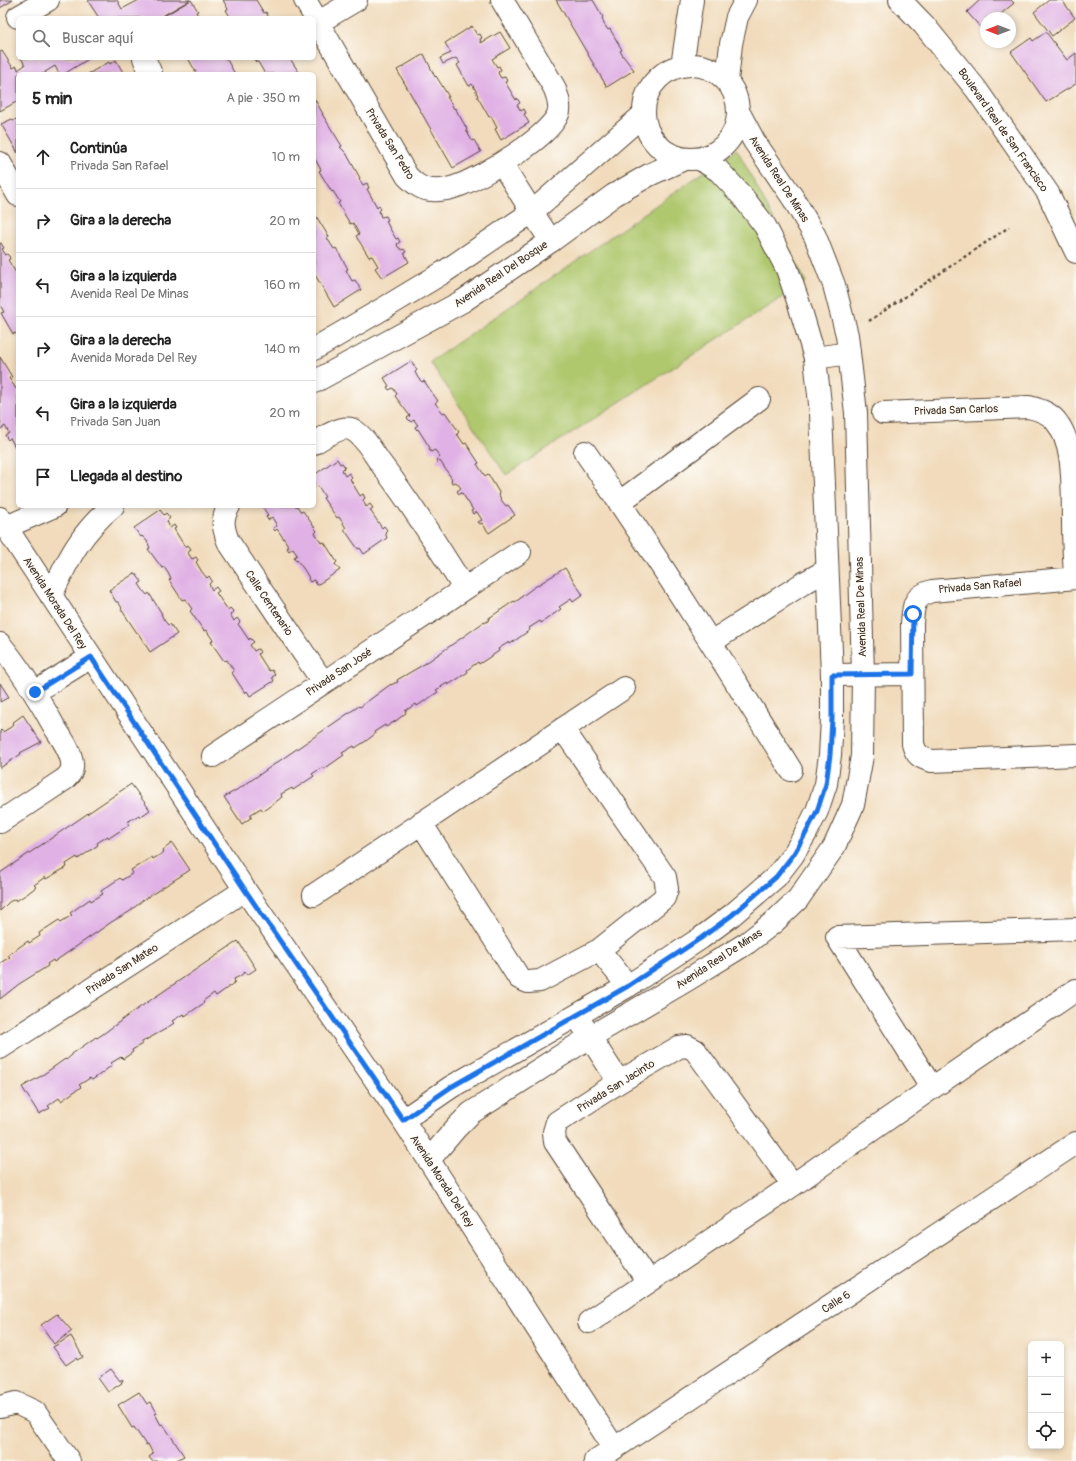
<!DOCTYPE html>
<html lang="es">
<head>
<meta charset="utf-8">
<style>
  :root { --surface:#fff; --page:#f6f6f6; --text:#222; --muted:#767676; --line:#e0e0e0 }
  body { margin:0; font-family:Pangolin,sans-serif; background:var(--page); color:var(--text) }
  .controls { position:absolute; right:12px; bottom:12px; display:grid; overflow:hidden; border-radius:6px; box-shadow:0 2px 6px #0003 }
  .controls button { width:36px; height:36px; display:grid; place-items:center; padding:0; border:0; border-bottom:1px solid var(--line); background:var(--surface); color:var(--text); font:20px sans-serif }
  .compass { position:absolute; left:980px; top:12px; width:36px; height:36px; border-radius:50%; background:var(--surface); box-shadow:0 2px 6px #0003; rotate:270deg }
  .stop { position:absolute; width:12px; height:12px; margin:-9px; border:3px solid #1a73e8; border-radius:50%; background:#fff }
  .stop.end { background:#1a73e8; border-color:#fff; box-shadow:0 1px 4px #0008 }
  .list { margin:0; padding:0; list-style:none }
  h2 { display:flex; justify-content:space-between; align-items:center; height:52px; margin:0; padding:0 16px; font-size:17px }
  h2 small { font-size:13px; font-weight:400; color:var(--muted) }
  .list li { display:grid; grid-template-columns:26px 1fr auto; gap:12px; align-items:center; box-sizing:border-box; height:64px; padding:0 16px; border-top:1px solid var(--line) }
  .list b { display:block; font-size:15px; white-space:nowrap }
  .list p { margin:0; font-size:13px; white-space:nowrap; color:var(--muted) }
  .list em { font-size:13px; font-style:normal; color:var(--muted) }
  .icon { flex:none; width:22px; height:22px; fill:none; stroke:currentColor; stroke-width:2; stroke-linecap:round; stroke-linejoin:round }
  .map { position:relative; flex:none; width:1076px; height:1461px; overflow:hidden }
  .search { position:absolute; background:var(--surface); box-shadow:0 2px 6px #0003; left:16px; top:16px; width:300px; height:44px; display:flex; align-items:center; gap:10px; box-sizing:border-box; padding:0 14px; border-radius:6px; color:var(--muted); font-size:15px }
  .panel { position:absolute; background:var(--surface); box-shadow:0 2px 6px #0003; left:16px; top:72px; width:300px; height:436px; border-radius:6px }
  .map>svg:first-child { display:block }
  .green { fill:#afc76d; stroke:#757846 }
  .building { fill:#e0b1e5 }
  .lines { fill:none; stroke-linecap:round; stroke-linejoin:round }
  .minor-casing { stroke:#564536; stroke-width:24 }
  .tertiary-casing { stroke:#564536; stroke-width:24 }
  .secondary-casing { stroke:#564536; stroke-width:24 }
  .path { stroke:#564536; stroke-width:2.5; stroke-dasharray:3 3; stroke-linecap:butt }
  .minor { stroke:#fff; stroke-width:22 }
  .tertiary { stroke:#fff; stroke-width:22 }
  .secondary { stroke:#fff; stroke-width:22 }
  .route { stroke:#1a73e8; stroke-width:5 }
  .labels { text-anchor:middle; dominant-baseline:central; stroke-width:3; stroke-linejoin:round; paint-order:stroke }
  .street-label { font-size:11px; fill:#3b2a1e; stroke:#fdfcf7 }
</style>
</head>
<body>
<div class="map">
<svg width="1076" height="1461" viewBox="0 0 1076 1461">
  <rect width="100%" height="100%" fill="#fdfcf7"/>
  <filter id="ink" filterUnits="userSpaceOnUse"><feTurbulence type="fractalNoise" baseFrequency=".025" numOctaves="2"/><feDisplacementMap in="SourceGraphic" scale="8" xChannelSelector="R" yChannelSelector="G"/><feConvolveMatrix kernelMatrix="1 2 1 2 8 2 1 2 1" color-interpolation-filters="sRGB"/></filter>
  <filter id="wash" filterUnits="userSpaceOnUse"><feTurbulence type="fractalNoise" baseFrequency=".012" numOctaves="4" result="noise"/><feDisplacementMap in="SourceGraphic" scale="16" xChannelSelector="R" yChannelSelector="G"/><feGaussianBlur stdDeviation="0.9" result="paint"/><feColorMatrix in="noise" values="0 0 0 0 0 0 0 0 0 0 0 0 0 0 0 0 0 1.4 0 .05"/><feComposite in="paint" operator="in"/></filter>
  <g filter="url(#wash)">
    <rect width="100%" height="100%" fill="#f1dbbc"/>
    <!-- green -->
    <path class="green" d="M737 149 806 282 506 475 430 362Z"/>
    <g id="blocks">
      <!-- building -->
      <path class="building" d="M0 0H13L0 8Z
        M90 0H117L122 9 139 0H190L159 18H99L88 1Z
        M191 0 198 11 196 12 199 18H165L164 16Z
        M223 0H256L264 13 266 12 268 16 267 18H231L226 10 228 9Z
        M556 0H593L603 17 602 18 604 24 608 30 610 29 622 50 620 51 623 56 634 70 607 87Z
        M980 0H1011L1014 3 996 18H986V26L982 29 967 12Z
        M1049 0H1062L1075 18 1052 36 1034 12Z
        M472 26 477 35 480 34 482 38 480 39 481 43 500 32 510 48 492 59 497 67 499 66 501 70 498 72 499 75 501 78 505 77 507 81 505 82 516 100 517 98 520 103 517 105 521 111 524 109 526 113 524 114 529 123 501 140 495 129 497 128 491 116 489 117 477 96H478L475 89 472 84 469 86 457 65 460 63 456 58 443 64 440 58 451 53 445 43Z
        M1046 32 1067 60 1076 53V84L1046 102 1011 52 1031 38 1033 41Z
        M2 51 13 68 17 66 18 70 25 65 21 58H36L37 60 41 58H90L64 74H59L55 66 45 72 46 74H18V101L0 111V52Z
        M424 54 435 77 436 76 449 97H447L451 103 454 109 455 108 467 129 466 130 472 141 474 140 481 152 453 168 397 70Z
        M188 58H226L235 74H197Z
        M253 58H295L291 60 300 74H265L258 62H256Z
        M116 60 124 74H88L109 62 110 64Z
        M314 98 323 114H322L342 146 340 147 346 153 360 178 359 179 363 185 367 183 369 188 367 189 377 207 379 205 381 209 379 211 381 217 386 216 388 220 386 221 390 229 396 239 398 238 400 242 397 244 398 247 402 250 404 249 406 252 404 253 409 262 382 278 375 268 378 266 372 256 369 257 356 236 359 234 353 223 350 224 338 203 340 202 333 191 332 192 319 171 321 170 314 157Z
        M18 118V153L1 124 12 119 13 121Z
        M316 216 329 237 327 238 334 249 336 248 348 269 346 270 352 281 355 280 361 290 334 307 314 273V217Z
        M0 243H1L4 248 2 249 5 254 4 255 7 254 9 256 10 259 8 260 18 276V337L16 333 13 334 1 313 4 312 0 305Z
        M0 357 12 377 9 378 16 389 18 388V452L10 438 8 440 5 435 9 433 5 426 1 429 0 428V423H1L0 420Z
        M411 361 417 370 415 372 418 378 422 382 424 381 438 401 435 403 443 413 445 412 459 432 457 434 464 444 466 443 479 463 477 464 485 476 488 474 500 494 499 495 502 501 506 506 508 505 515 515 489 533 482 523 480 524 478 522 482 520 477 512 473 514 471 511 473 510 468 502 462 493 459 494 457 491 461 488 456 482 452 483 451 480 452 479 440 461 438 463 436 460 440 457 435 450 431 452 429 449 430 448 418 429 417 430 415 427 418 425 417 424 414 420 411 422 407 418 410 416 395 396 397 394 393 388 389 390 387 387 389 386 384 378Z
        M337 459 340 464 342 463 345 467 342 470 345 476 349 473 352 477 350 479 360 496 363 494 365 498 363 500 366 507 370 504 373 508 370 510 382 528 384 526 387 530 385 532 387 538 364 554 360 548 358 549 344 529 346 528 339 517 337 518 323 498 325 497 318 486 315 487 314 485V475Z
        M267 506H297L301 512 303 511 317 531 315 533 321 543 324 542 337 562 335 564 340 570 317 585 314 580 310 582 308 579 309 578 305 571 297 560 296 561 294 557 297 555 293 548 289 551 287 548 289 547 284 539 277 529 275 531 273 528 277 526 272 517 268 520 266 517 268 515 263 508Z
        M160 510 164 515 166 513 170 518 167 521 170 528 174 525 176 528 174 529 185 547 188 545 191 549 188 553 192 559 196 557 198 560 196 562 202 572 207 578 209 576 212 581 209 584 212 590 216 587 219 591 216 593 228 610 230 608 234 612 230 615 233 619 234 621 237 618 240 622 238 624 245 634 249 640 250 638 254 642 250 645 254 651 258 649 260 652 258 654 265 665 269 671 272 670 275 675 272 677 274 681 250 696 247 691 245 693 232 673 234 671 227 660 224 661 211 642 213 640 206 630 204 631 190 611 192 609 185 599 182 600 169 580 171 579 168 573 164 567 162 568 148 549 150 548 147 541 142 536 141 537 134 528Z
        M565 568 583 595 573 602 571 599 559 607 561 609 541 623 540 621 529 628 530 630 510 644 509 642 498 649 499 651 479 664 478 662 467 670 468 672 459 678 448 685 447 683 436 690 438 692 417 706 416 704 405 711 406 713 397 720 386 727 385 725 374 732 375 734 366 741 355 748 354 746 342 753 344 755 324 769 323 767 312 774 314 776 293 790 292 788 281 794 282 797 273 804 263 811 261 808 256 811 250 815 252 817 242 824 224 797 240 788 359 706 360 707 364 704 391 684V685L395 683 398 682 397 680 426 663 484 622V623L488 621 489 618 514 601 515 602 521 598V597L533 588Z
        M135 573 142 582 139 584 143 590 147 595 149 593 162 614H161L164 620 168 625 170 624 177 634 150 652 138 633H137L121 609 122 608 118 602H116L109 590Z
        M0 683 9 697 0 702Z
        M23 715 41 742 20 753 21 754 0 768V731L1 730 3 732 14 725 12 723Z
        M131 784 150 810 140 817 139 815 127 822 129 825 109 838 108 836 97 843 98 845 78 859 77 857 66 864 67 867 46 879 45 877 34 885 36 887 27 894 16 901 15 899 9 902 0 911V873Z
        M172 843 190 870 143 900 129 912 113 921 54 962 53 960 47 964 48 966 19 984 0 999V963L10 957 8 955 28 941 29 943 40 936 39 933 59 920 61 922 72 915 70 913 90 899 91 901 103 894 101 891 120 878 122 880 133 873 131 870 152 857 153 859 158 856 164 852 163 850Z
        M238 941 256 969 247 975 245 972 240 976 234 979 235 982 226 989 216 996 214 993 203 1001 204 1003 185 1016 183 1014 172 1021 174 1023 164 1030 142 1042V1044L132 1050 133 1052 123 1059 121 1057 111 1063 112 1065 102 1073 92 1080 90 1078 79 1085 81 1087 61 1101 59 1098 48 1106 50 1108 39 1114 22 1087 41 1076 65 1059 66 1060 72 1055V1054L96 1037 97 1038 103 1034 130 1014Z
        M57 1314 72 1331 54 1344 41 1325Z
        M71 1336 83 1357 77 1360 76 1358 66 1365 53 1347Z
        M111 1369 120 1381 122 1379 123 1381 121 1382 122 1383 108 1392 98 1378Z
        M139 1392 147 1404 151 1402 157 1413 155 1414 161 1425 163 1424 184 1456 175 1461H152L149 1457 153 1454 148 1444 146 1445 134 1427 132 1428 118 1405Z"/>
    </g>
  </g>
  <g filter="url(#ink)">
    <use href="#blocks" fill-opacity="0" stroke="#564536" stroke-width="1"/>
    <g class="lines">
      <!-- minor casing -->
      <g class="minor-casing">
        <path id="minor" d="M305 0 407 176C415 184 422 190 433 190 443 191 452 188 460 185 483 176 554 135 559 111 560 103 557 94 554 87L502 0
          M18 17 48 0
          M319 22 356 0
          M144 58 151 74
          M0 163 18 195
          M502 164 532 212 551 241
          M815 358 849 353
          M883 413 1029 407C1039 410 1048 412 1055 420 1076 444 1072 490 1073 520 1073 540 1074 559 1075 578
          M314 443C322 438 341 426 351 429 363 434 372 451 379 461 410 502 437 545 464 588
          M585 452C657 556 724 663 791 770
          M620 502 759 399
          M229 506C221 520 223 527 228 541L323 682
          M1076 578 932 591C913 596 913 607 912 624L913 744C916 755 920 758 932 761L1076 755
          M711 642 802 584 827 570
          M0 644C21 670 39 699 55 728 62 739 71 751 72 763 73 771 70 774 65 779L0 822
          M832 675 912 674
          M35 692 91 657
          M213 756 520 552
          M421 823 519 978 528 982 540 981 599 950 664 898 667 889 665 877 563 729
          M314 895 624 688
          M837 937 1076 929
          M837 937 932 1088
          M599 950 628 986
          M577 1016 590 1037 619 1082
          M0 1048 245 890
          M648 1282 555 1142 554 1132 557 1122 619 1082 679 1047 687 1046 695 1050 793 1185
          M589 1322 793 1185 932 1088 1076 990
          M0 1407 16 1403 35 1412 69 1461"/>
      </g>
      <!-- tertiary casing -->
      <g class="tertiary-casing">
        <path id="tertiary" d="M900 0 924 25 976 89 1048 193 1076 252
          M314 349 391 304 444 272 532 212 644 114
          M314 382 463 301 551 241 614 195 649 175 684 159
          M0 518 245 890 403 1120 614 1448
          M6 527 55 506
          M51 596C68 559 81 532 113 506
          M403 1120 451 1087 628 986 701 938 732 915 776 877 793 855 806 833 817 811 826 784 830 755 832 719V675L821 413 815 358 799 304 787 269 765 226 742 196 719 171 700 159
          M429 1160 456 1128 471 1113 590 1037 687 980 747 943 774 922 798 899 834 847 853 805 862 756 863 675 856 413 847 335 834 285 815 236 793 198 754 141 738 111
          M595 1461 1076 1143"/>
      </g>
      <!-- secondary casing -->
      <g class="secondary-casing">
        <path id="secondary" d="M644 112a47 47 0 1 1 94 0a47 47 0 1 1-94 0Z
          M682 66 692 0
          M727 81 731 44 737 17 746 0"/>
      </g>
      <!-- path -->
      <path class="path" d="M869 321 1009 227"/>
      <!-- minor -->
      <use href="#minor" class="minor"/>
      <!-- tertiary -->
      <use href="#tertiary" class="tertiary"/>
      <!-- secondary -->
      <use href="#secondary" class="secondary"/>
    </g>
  </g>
  <g class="lines" filter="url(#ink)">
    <!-- route -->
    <path class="route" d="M35 692 91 657 245 890 403 1120 451 1087 628 986 701 938 732 915 776 877 793 855 806 833 817 811 826 784 830 755 832 719V675L912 674 913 614"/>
  </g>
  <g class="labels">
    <!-- street labels -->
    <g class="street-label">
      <text transform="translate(1003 130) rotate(55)">Boulevard Real de San Francisco</text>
      <text transform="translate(390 144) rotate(58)">Privada San Pedro</text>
      <text transform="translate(779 179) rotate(57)">Avenida Real De Minas</text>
      <text transform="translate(501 274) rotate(-34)">Avenida Real Del Bosque</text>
      <text transform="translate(956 410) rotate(-2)">Privada San Carlos</text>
      <text transform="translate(980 586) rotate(-5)">Privada San Rafael</text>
      <text transform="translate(55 603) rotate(57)">Avenida Morada Del Rey</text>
      <text transform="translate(269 603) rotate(56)">Calle Centenario</text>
      <text transform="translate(861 607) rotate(-92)">Avenida Real De Minas</text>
      <text transform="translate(339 672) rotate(-34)">Privada San José</text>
      <text transform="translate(719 959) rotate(-33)">Avenida Real De Minas</text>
      <text transform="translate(122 969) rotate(-33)">Privada San Mateo</text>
      <text transform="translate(616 1086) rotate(-32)">Privada San Jacinto</text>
      <text transform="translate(442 1181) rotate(57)">Avenida Morada Del Rey</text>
      <text transform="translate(836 1302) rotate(-33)">Calle 6</text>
    </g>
  </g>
</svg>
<div class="controls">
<button>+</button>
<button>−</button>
<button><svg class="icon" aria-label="locate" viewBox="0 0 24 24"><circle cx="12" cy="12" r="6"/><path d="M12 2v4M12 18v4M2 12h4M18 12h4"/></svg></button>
</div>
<svg class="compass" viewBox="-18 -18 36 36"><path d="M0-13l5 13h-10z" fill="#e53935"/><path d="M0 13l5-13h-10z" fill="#767676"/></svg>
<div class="stop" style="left:913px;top:614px"></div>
<div class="stop end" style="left:35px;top:692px"></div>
<div class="search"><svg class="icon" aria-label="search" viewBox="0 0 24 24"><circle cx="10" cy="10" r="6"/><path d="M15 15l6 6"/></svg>Buscar aquí</div>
<section class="panel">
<h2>5 min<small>A pie · 350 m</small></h2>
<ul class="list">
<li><svg class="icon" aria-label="ahead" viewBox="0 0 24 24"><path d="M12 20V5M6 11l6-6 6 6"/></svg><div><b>Continúa</b><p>Privada San Rafael</p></div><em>10 m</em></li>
<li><svg class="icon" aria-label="right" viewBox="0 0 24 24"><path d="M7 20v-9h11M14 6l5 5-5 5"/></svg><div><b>Gira a la derecha</b></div><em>20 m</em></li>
<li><svg class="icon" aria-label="left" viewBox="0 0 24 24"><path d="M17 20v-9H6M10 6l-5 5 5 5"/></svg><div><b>Gira a la izquierda</b><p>Avenida Real De Minas</p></div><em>160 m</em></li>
<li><svg class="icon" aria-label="right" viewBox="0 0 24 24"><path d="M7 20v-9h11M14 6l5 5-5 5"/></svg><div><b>Gira a la derecha</b><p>Avenida Morada Del Rey</p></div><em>140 m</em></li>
<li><svg class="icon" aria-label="left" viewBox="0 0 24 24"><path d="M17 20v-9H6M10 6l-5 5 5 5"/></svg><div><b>Gira a la izquierda</b><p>Privada San Juan</p></div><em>20 m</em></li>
<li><svg class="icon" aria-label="arrive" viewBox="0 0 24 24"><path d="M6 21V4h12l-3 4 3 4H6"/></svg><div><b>Llegada al destino</b></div></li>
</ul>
</section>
</div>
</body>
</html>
